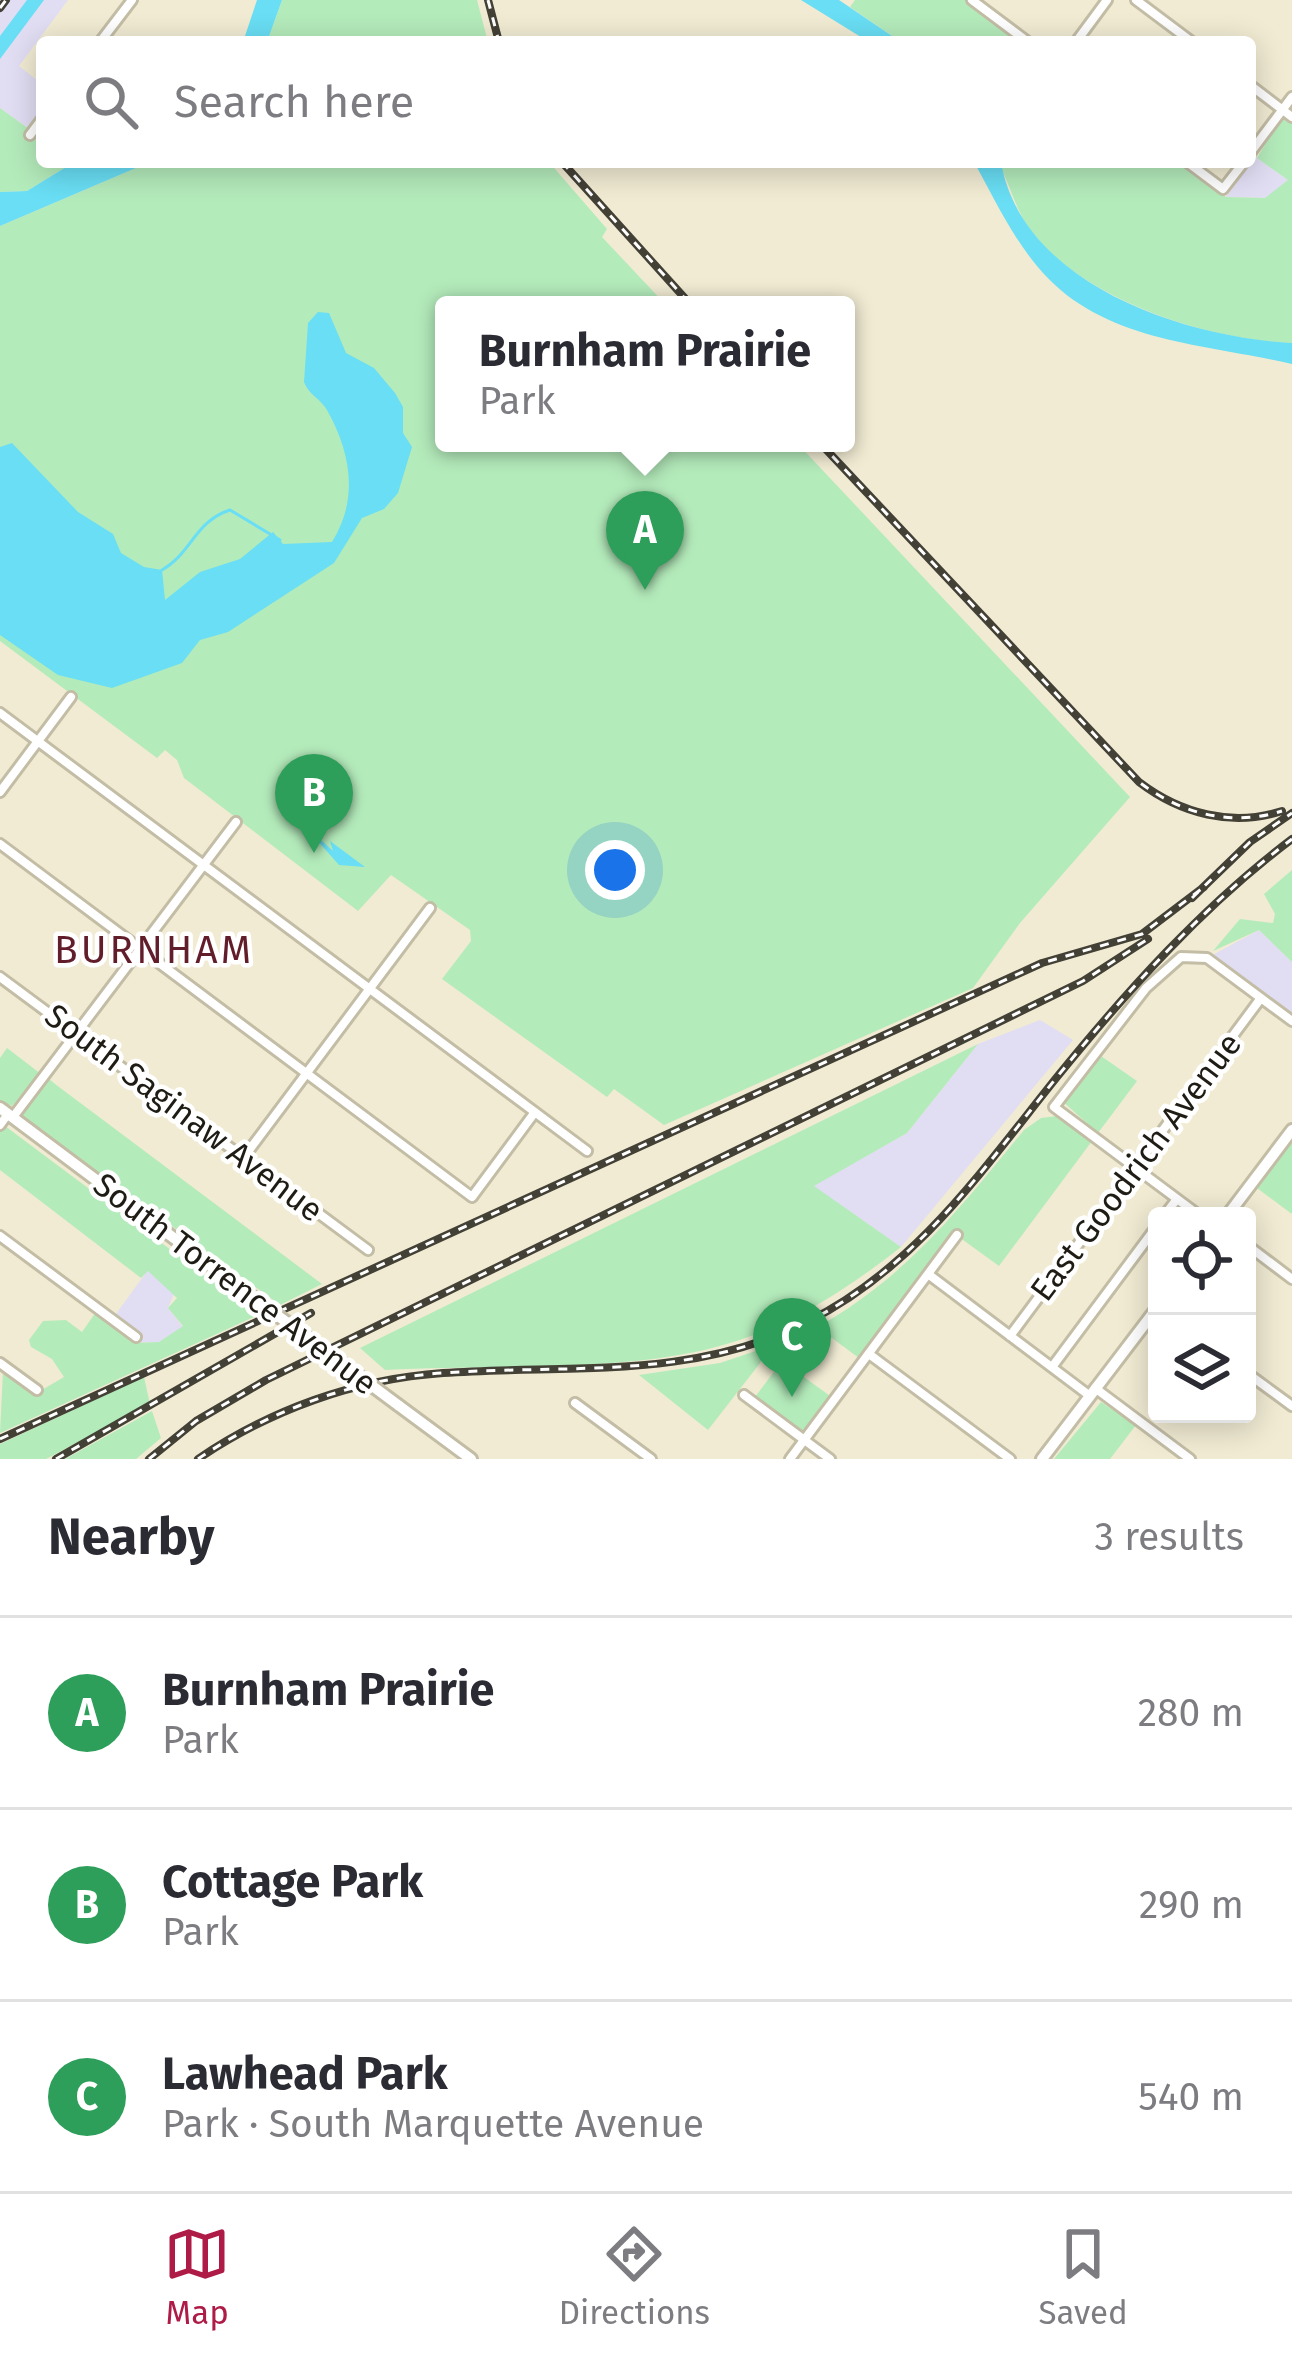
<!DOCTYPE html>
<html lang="en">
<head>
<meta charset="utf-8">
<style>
  :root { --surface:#fff; --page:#f2f2f3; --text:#2b2b33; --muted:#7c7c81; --line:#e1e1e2; --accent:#ae1b46 }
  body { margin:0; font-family:"Fira Sans",sans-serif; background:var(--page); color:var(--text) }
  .controls { position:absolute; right:36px; bottom:36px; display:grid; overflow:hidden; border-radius:12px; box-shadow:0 6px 30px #0003 }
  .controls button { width:108px; height:108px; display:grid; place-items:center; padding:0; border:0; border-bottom:3px solid var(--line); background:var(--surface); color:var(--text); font:60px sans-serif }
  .you { position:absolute; left:615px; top:870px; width:42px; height:42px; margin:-30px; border:9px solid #fff; border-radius:50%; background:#1a73e8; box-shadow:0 0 0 18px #1a73e833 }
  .badge { display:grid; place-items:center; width:78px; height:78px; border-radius:50%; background:var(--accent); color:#fff; font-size:39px; font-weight:700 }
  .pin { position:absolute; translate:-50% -99px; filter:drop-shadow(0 3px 6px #0008) }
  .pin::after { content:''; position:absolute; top:63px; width:42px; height:36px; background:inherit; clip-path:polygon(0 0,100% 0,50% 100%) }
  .popup { position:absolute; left:435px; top:296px; width:420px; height:156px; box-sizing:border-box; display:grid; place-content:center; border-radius:12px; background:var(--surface); filter:drop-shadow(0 3px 9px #0005); font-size:39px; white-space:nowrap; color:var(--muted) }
  .popup b { font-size:45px; color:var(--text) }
  .popup::after { content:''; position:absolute; left:50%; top:100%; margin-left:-24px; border:24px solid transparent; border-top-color:var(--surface) }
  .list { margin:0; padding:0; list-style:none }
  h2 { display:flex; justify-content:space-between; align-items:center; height:156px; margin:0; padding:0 48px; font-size:51px }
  h2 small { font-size:39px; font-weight:400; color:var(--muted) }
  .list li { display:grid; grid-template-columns:78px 1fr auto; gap:36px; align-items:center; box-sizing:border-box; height:192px; padding:0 48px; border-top:3px solid var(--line) }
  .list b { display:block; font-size:45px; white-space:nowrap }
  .list p { margin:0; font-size:39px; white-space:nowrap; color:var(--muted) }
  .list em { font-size:39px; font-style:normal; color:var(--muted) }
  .icon { flex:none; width:66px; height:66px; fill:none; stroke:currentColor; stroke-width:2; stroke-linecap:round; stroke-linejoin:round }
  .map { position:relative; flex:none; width:1292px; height:1459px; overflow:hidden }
  .search { position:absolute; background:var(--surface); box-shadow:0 6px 30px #0003; left:36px; right:36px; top:36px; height:132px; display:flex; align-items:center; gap:30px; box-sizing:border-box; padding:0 42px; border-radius:12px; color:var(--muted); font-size:45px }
  .sheet { height:732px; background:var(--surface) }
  nav { display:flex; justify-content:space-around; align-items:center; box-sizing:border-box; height:168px; border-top:3px solid var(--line); background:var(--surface); font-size:33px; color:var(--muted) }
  nav a { display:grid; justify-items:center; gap:6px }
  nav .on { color:var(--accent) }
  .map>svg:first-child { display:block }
  .industrial { fill:#e1ddf3 }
  .green { fill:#b4ebbb }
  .water { fill:#69def4 }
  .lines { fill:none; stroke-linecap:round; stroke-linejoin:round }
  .stream { stroke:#69def4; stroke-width:3 }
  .street-casing { stroke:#c3bda6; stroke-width:14 }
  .secondary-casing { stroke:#c3bda6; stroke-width:16 }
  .street { stroke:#fff; stroke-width:8 }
  .secondary { stroke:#fff; stroke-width:10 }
  .rail-casing { stroke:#434036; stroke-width:8 }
  .rail { stroke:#fff; stroke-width:3; stroke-dasharray:9; stroke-linecap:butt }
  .secondary-bridge-casing { stroke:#c3bda6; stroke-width:16; stroke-linecap:butt }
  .secondary-bridge { stroke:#fff; stroke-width:10 }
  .labels { text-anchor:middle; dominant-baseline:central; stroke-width:9; stroke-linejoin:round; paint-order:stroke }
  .street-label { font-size:33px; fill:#1e1c14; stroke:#fff }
  .quarter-label { font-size:39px; letter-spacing:3px; fill:#621d2b; stroke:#fff }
</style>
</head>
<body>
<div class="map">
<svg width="1292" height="1459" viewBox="0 0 1292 1459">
  <rect width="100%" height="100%" fill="#f1ebd3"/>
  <!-- industrial -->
  <path class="industrial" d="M0 0H68L19 66 42 84V112L29 129 0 108Z
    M1257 151V158L1288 180 1282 188 1265 198 1226 197Z
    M1259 930 1292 962V1021L1207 958Z
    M1040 1020 1073 1040 901 1247 813 1186 907 1133 978 1044Z
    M148 1270 175 1292 168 1308 183 1327 159 1342 134 1343 110 1322Z"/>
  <!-- green -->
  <path class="green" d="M282 0H477L488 42H267Z
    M855 0H965L1020 42H901L850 7Z
    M0 108 29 129 26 133 32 137 42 125V162H74L27 191 0 192Z
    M1281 118 1292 122V343C1209 340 1085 301 1032 232 1016 212 1011 187 1000 166L1180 162 1226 197 1265 198 1288 180 1257 158Z
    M150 162H549L607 229 602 237 666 305H444V443H797L1130 797 1020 923 973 988 664 1125 614 1089 607 1097 442 979 471 941 470 930 391 875 358 911 184 778 177 760 165 750 157 758 0 641V226Z
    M1292 870V962L1259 930 1213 951 1240 919 1273 923 1275 914 1264 894Z
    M978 1044 907 1133 814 1186 901 1247C845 1291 786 1329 716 1347 618 1373 488 1364 385 1370L360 1348Z
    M7 1048 41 1074 12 1106 0 1101V1058Z
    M1098 1054 1137 1081 1098 1133 1061 1100Z
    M48 1078 55 1084 322 1284 280 1305 20 1115Z
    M1057 1116 1092 1141 999 1266 952 1232 859 1358 817 1327C905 1279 962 1206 1024 1130L1041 1118Z
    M5 1126 258 1315 0 1433 3 1371 35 1394 64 1377 52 1359 31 1347 29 1340 43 1321 66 1320 82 1332 96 1312 134 1343 159 1342 183 1326 168 1308 177 1298 148 1271 141 1278 0 1170V1130Z
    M1292 1139V1214L1257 1188Z
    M774 1345 708 1430 639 1375 720 1363Z
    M782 1361 830 1396 803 1432 755 1397Z
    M144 1377 150 1404 46 1459H0V1444Z
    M1101 1402 1136 1425 1110 1459H1054Z
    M152 1411 161 1438 136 1459H65Z"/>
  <!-- water -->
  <path class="water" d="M27 0H44L0 59V36Z
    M257 0H282L267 42H243Z
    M801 0H839L901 42H869Z
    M74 162H150L0 226V192L27 191Z
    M974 162H1001C1022 284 1183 337 1292 343V364C1203 343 1100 343 1037 266 1011 235 993 196 974 162Z
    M318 312 329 313 346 353 374 368 395 393 403 407V433L412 447 398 493 384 509 362 518 334 563 228 632 200 640 182 663 112 688 58 675 0 635V447L12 443 78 512 113 534 121 553 144 567 162 570 165 600 200 572 240 559 273 532 283 544 332 542C359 499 351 453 327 410 320 398 309 395 304 382L308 323Z
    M300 821 333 851 330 841 365 867 339 865Z"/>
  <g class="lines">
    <!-- stream -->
    <path class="stream" d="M162 570C191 554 195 521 230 510L280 540"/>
    <!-- street casing -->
    <g class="street-casing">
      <path id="street" d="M972 0 1028 42
        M1136 0 1192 42
        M100 42 132 0
        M1076 42 1107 0
        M1250 85 1292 117
        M30 135 42 119
        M1250 153 1292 97
        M1187 162 1223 189 1244 162
        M0 713 587 1151
        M0 792 71 697
        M0 844 472 1197 535 1112
        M0 977 368 1250
        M13 1117 236 822
        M0 1125 8 1114
        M244 1157 430 908
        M1164 1216 1177 1199
        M1200 1216 1054 1107 1146 988 1181 957 1207 958 1292 1021
        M0 1236 136 1337
        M1247 1245 1292 1279
        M928 1274 1090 1396
        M1010 1336 1261 998
        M869 1354 1010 1459
        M0 1363 37 1390
        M1052 1367 1157 1226
        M1247 1373 1292 1406
        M1095 1388 1190 1459
        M744 1395 830 1459
        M575 1403 651 1459
        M790 1459 957 1235"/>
    </g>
    <!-- secondary casing -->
    <g class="secondary-casing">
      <path id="secondary" d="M0 1108 250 1295
        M1227 1216 1292 1130
        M398 1405 471 1459
        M1042 1459 1157 1308"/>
    </g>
    <!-- street -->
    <use href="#street" class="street"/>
    <!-- secondary -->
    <use href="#secondary" class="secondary"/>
    <!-- rail casing -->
    <g class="rail-casing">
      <path id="rail" d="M488 0 499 42
        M0 8 6 0
        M562 162 691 305
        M820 443 1139 782C1181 814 1232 827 1282 811
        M1192 898 1250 842 1292 813
        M0 1439 1042 963 1142 934 1204 887
        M56 1459 311 1313
        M149 1459 196 1421 266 1380 1083 981 1148 939
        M198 1459C270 1410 355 1379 443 1373 569 1364 689 1381 807 1322 916 1268 983 1169 1057 1077 1126 992 1204 905 1292 839"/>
    </g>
    <!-- rail -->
    <use href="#rail" class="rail"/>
    <!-- secondary-bridge casing -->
    <g class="secondary-bridge-casing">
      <path id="secondary-bridge" d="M250 1295 398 1405"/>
    </g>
    <!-- secondary-bridge -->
    <use href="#secondary-bridge" class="secondary-bridge"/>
  </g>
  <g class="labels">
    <!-- street labels -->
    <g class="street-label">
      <text transform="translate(184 1113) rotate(37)">South Saginaw Avenue</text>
      <text transform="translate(1136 1167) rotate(-53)">East Goodrich Avenue</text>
      <text transform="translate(235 1284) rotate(37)">South Torrence Avenue</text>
    </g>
    <!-- quarter labels -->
    <g class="quarter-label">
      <text x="154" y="950">BURNHAM</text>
    </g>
  </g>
</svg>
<div class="controls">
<button><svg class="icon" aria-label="locate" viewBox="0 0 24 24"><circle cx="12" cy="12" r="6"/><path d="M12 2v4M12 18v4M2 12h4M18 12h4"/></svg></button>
<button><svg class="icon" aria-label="layers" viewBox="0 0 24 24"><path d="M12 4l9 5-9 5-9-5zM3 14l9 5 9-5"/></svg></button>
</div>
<div class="you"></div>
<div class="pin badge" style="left:645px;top:590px;background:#2e9e5b">A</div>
<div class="popup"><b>Burnham Prairie</b>Park</div>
<div class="pin badge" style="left:314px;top:853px;background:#2e9e5b">B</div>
<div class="pin badge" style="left:792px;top:1397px;background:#2e9e5b">C</div>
<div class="search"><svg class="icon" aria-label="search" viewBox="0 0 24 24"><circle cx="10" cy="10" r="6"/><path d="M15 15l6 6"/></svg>Search here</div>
</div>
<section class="sheet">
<h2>Nearby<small>3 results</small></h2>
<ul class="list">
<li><span class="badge" style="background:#2e9e5b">A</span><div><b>Burnham Prairie</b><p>Park</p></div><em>280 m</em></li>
<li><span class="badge" style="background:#2e9e5b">B</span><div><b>Cottage Park</b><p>Park</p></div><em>290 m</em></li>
<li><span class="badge" style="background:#2e9e5b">C</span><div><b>Lawhead Park</b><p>Park · South Marquette Avenue</p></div><em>540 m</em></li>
</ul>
</section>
<nav>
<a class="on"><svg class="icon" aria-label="map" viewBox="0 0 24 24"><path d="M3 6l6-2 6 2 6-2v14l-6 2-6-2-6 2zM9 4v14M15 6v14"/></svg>Map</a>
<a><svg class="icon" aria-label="directions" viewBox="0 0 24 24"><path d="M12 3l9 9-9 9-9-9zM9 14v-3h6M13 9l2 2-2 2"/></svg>Directions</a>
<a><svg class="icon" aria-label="saved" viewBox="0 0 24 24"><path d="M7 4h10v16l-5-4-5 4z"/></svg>Saved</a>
</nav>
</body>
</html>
